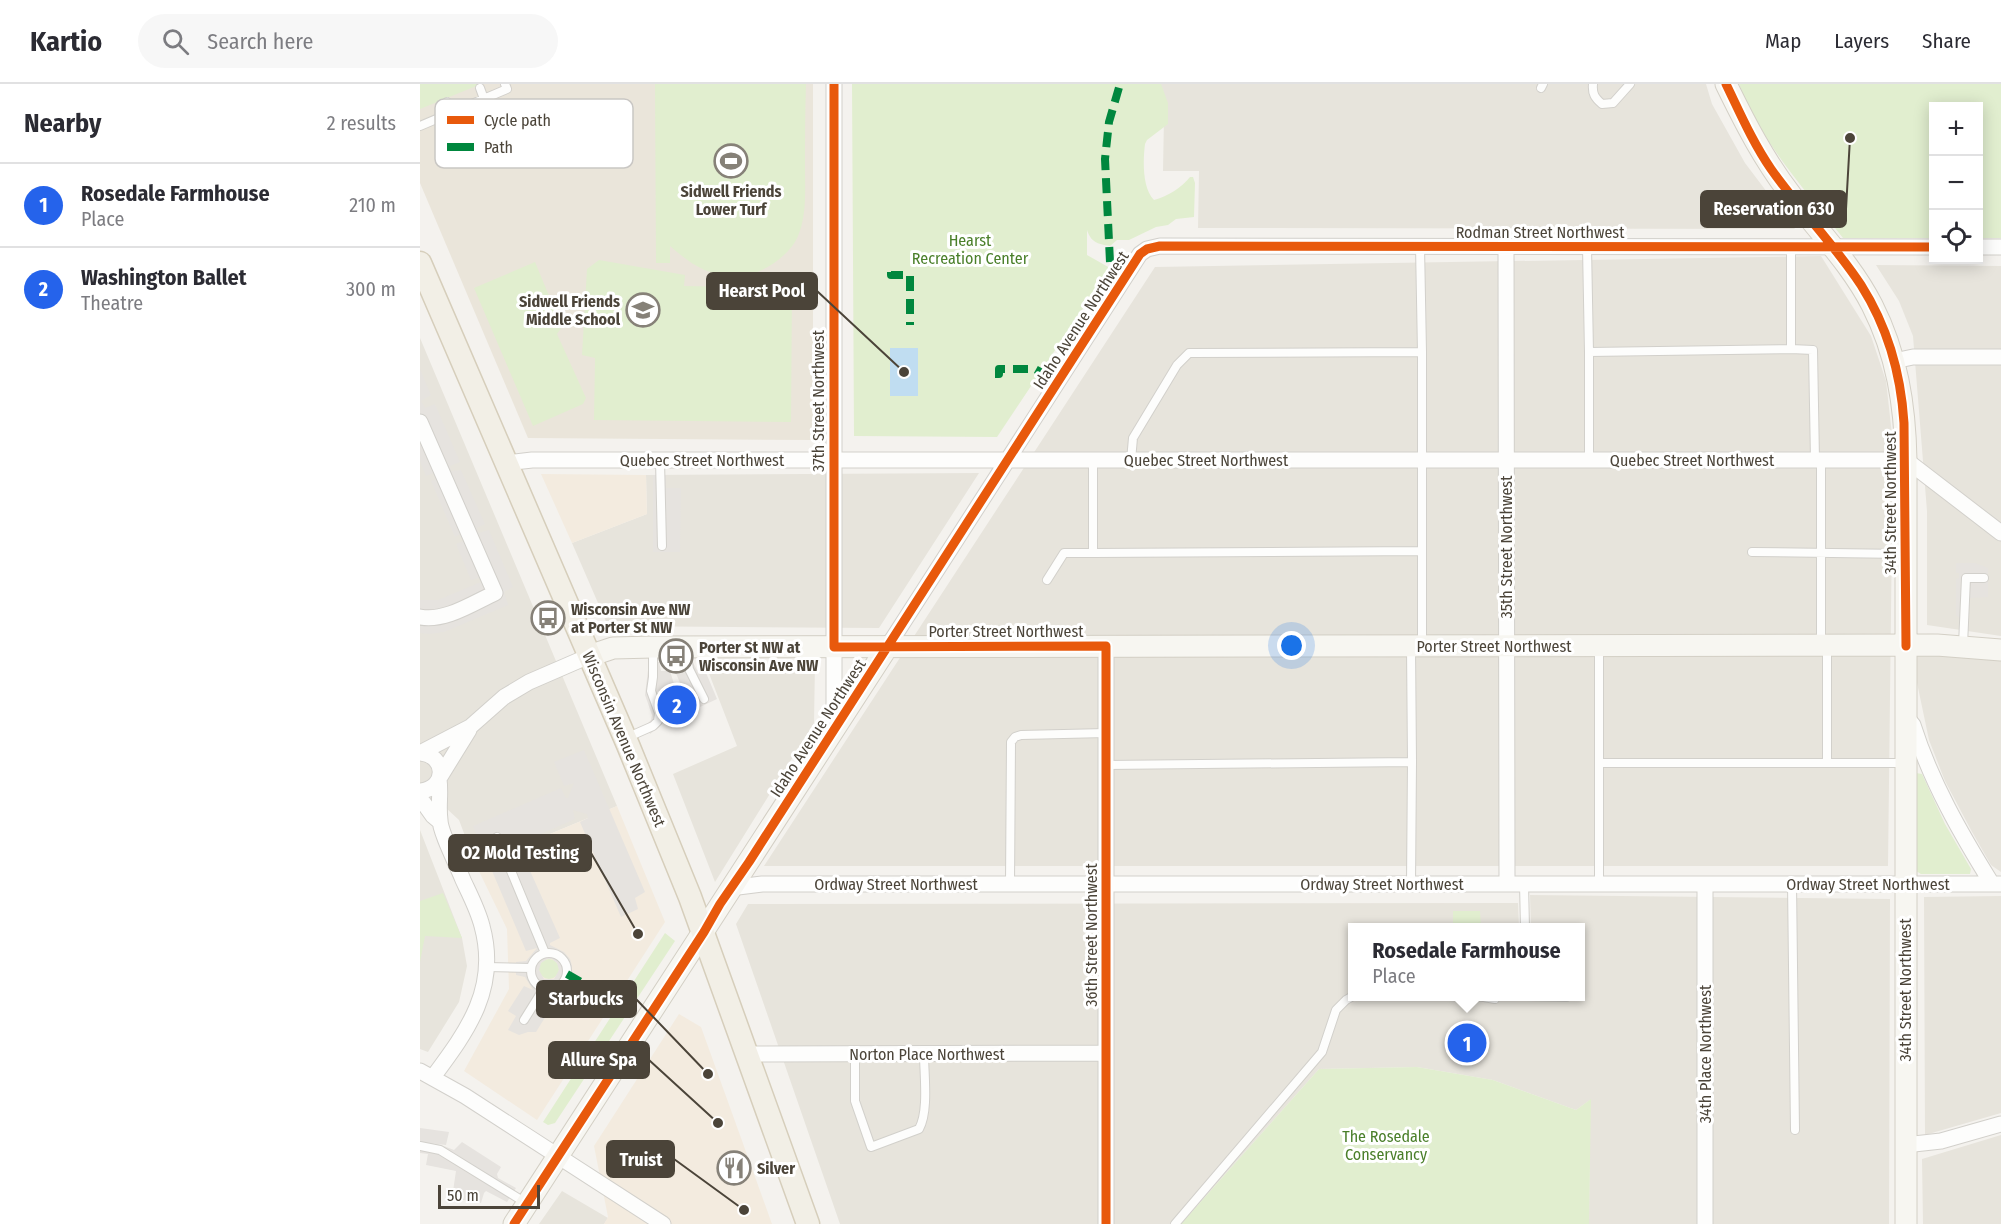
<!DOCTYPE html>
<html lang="en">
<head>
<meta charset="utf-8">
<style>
  :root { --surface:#fff; --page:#f7f7f7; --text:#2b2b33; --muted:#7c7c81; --line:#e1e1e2; --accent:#2563eb }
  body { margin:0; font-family:"Fira Sans Condensed",sans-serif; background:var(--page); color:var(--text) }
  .controls { position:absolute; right:18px; top:18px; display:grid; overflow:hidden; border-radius:0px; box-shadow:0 3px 15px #0003 }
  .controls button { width:54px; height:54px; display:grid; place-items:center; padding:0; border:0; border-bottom:2px solid var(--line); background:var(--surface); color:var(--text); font:30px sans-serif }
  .scale { position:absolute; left:18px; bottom:15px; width:102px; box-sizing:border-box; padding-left:6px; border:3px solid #4b4439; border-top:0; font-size:16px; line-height:21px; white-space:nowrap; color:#4b4439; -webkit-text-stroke:4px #fff; paint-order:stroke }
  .you { position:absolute; left:872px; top:562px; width:21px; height:21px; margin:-15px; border:4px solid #fff; border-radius:50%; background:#1a73e8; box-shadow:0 0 0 9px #1a73e833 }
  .badge { display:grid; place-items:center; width:39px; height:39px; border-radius:50%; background:var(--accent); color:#fff; font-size:20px; font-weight:700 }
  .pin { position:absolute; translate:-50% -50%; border:3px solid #fff; box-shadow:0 2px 6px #0006 }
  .popup { position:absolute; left:928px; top:839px; width:237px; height:78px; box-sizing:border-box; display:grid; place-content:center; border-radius:0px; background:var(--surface); filter:drop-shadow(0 2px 4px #0005); font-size:20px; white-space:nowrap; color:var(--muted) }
  .popup b { font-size:22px; color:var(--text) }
  .popup::after { content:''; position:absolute; left:50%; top:100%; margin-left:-12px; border:12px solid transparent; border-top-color:var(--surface) }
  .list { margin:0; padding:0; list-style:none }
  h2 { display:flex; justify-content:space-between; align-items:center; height:78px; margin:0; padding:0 24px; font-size:26px }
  h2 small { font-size:20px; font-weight:400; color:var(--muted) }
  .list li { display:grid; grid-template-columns:39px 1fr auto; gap:18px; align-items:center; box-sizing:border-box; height:84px; padding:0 24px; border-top:2px solid var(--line) }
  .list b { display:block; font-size:22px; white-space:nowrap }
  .list p { margin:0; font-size:20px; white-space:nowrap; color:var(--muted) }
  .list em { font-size:20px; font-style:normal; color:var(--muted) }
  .icon { flex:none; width:33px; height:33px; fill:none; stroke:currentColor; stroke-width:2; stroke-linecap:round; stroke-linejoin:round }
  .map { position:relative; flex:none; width:1581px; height:1140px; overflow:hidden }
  header { display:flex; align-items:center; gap:36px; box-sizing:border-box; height:84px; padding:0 30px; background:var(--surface); border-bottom:2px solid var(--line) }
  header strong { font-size:28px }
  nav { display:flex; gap:33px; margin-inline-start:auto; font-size:21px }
  .search { width:420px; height:54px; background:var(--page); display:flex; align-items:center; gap:15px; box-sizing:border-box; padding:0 21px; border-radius:33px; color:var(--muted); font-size:22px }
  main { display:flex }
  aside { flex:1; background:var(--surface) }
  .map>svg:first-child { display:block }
  .residential { fill:#e7e4dc }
  .commercial { fill:#f3ebdf }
  .education { fill:#eae5da }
  .green { fill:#e1eecf }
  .parking { fill:#e6e3df; fill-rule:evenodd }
  .water { fill:#c0ddf1 }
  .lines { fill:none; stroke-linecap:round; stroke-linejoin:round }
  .lane-casing { stroke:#d2d0cb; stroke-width:10 }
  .street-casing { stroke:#d2d0cb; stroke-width:17 }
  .secondary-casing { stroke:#d3cfc5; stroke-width:23 }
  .primary-casing { stroke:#d6cebb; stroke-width:25 }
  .lane { stroke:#fdfdfc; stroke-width:8 }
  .street { stroke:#fdfdfc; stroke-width:15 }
  .secondary { stroke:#f7f6f1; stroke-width:21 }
  .primary { stroke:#f2efe6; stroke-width:22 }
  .quiet { stroke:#00873e; stroke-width:8; stroke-dasharray:15 8; stroke-linecap:butt }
  .cycleway-casing { stroke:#fff; stroke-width:13 }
  .cycleway { stroke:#e8590c; stroke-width:9 }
  .labels { text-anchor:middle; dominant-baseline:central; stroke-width:6; stroke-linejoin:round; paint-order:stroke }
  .poi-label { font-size:16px; font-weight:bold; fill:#4b4439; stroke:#fff; text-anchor:start }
  .street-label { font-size:16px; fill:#4b4439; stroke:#fff }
  .park-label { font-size:16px; fill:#4a7f2a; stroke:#fff }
  .key { fill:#fff; stroke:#c9c7c4; stroke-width:1.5 }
  .key-label { font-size:16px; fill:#4b4439 }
  .leader { fill:none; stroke:#4b4439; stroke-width:2 }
  .callout-dot { fill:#4b4439; stroke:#fff; stroke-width:2 }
  .callout { fill:#4b4439; stroke:#4b4439; stroke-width:2 }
  .callout-label { font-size:18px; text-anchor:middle; font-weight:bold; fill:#fff }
</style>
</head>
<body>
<header>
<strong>Kartio</strong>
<div class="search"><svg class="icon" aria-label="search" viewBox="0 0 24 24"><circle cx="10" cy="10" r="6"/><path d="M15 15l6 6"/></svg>Search here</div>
<nav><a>Map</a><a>Layers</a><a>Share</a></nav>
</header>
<main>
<aside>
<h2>Nearby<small>2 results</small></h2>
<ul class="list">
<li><span class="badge">1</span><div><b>Rosedale Farmhouse</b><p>Place</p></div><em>210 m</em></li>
<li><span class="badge">2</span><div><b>Washington Ballet</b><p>Theatre</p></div><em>300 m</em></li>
</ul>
</aside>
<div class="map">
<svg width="1581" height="1140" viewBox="0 0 1581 1140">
  <rect width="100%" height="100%" fill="#f4f2ee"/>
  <!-- residential -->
  <path class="residential" d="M739 0H1286L1292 20 1325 79 1375 145 778 144 779 87H743L744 33Z
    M1401 172 1451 252 1466 297 1473 360 1468 782H344L735 183Z
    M1456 181 1581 182V552L1507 541V427L1493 252 1479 217Z
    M0 254 197 722 56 781 39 736 0 700Z
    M559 389 459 544 188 542 152 459 227 430 226 391Z
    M1505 570 1581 575V788L1571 781 1551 746 1525 697 1509 656 1496 594V572Z
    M395 578 394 639 295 798 253 690 317 662 285 579Z
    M0 746 42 854 47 882 39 918 8 968 0 965Z
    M1110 811 1470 815 1469 1140H1169L1170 1016 1156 1026 1073 996 997 983 899 985 761 1140H420L316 840 328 820 1098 819 1099 843 933 844V912H1161V844L1111 843Z
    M1581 812V1029L1505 1051 1504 813Z
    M1581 1051V1140H1503L1502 1075Z
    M142 1107 188 1134 184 1140H119Z"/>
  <!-- commercial -->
  <path class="commercial" d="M121 390 226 391 227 430 152 459Z
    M197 722 245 838 117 1036 44 987 89 905 87 845 56 781Z
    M259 930 281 943 352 1140H184L188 1133 174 1062Z"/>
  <!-- education -->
  <path class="education" d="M0 0H393V356L108 354 0 99Z"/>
  <!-- green -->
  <path class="green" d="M0 0H61L0 25Z
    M235 0H386C385 28 385 56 385 83 385 105 387 131 378 152 371 170 343 190 324 191 291 194 274 183 250 162V179H236Z
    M432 0H741L748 19V40L727 56 725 60C723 76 722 104 734 116 747 113 762 103 770 93H773L775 99 774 133 756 135 748 141 736 143 709 156H697L690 162C677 160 671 158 667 146V171L690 184 577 353 434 352Z
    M1319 0H1581V154H1559L1558 22H1514L1513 154H1423C1385 106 1341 58 1319 0Z
    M179 176 265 191 264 202 372 204 371 338 174 336 175 274 162 271 167 185Z
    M115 178 142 243 137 250 166 314 163 320 113 342 54 204Z
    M1496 689 1502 690 1525 740 1551 785 1550 790H1501L1496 787Z
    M23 809 42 854 5 852 0 878V817Z
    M1033 827H1060L1061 843H1033Z
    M245 849 255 857 135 1039 128 1041 123 1038Z
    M119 885a10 10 0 1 1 20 0a10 10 0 1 1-20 0Z
    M997 983 1073 996 1156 1026 1171 1015 1169 1140H761L899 985Z"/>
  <!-- parking -->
  <path class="parking" d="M0 285 11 311 1 317 5 324 15 320 40 378 30 382 31 387 41 386 65 440 57 444 58 449 69 446 93 503 84 508 88 521 24 548 9 550 0 549V516H18L61 498 65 506 67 505 62 493 51 496 36 460 46 456 42 449 35 453 11 397 19 394 16 388 6 392 0 377Z
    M233 391H246V404H261L260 468H233Z
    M1536 479H1555L1568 484V513L1549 514V547L1541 546V535L1536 531V495L1539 494V489H1536Z
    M261 577H272L277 586 284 584 297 615 280 623 271 603 263 606 255 587 261 584Z
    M229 578H239L241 587H250L254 600 237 608 244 626 243 633 239 643 230 650 226 641 231 636 232 631 225 611Z
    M164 666 225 808 215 814 218 825 201 833 160 738 168 734 167 730 153 726 155 735 91 763 87 754 84 755 88 766 99 762 140 854 130 859V861L144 868 150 875 152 882 151 893 147 902 138 908 125 911 126 914 134 919 116 948H108L99 951 88 946 96 932 88 927 104 902 113 906 105 893 96 891V878L106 877 117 864 106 867 67 775 76 771 77 769 72 768 55 775 47 757 57 753 53 742 141 704 146 714H148L154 699 144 702 134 678ZM127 875H132L137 879 139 886 134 895H124L119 886 121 879Z
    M0 1044 29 1048 26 1061 8 1059 21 1061 34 1066 42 1058 81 1083 77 1090 78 1094 96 1104 87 1118 66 1107 64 1109 61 1119 32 1114 36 1087 6 1081 8 1070 0 1069Z"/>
  <!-- water -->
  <path class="water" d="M470 264H498V312H470Z"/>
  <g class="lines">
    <!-- lane casing -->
    <g class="lane-casing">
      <path id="lane" d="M1173 0C1172 10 1175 14 1182 20L1193 19 1210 0
        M60 4 64 15
        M1121 4 1123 0
        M25 32 29 22 27 18
        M0 42 87 5 85 0
        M1000 162 1002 268
        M1167 163 1169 268
        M1371 163V265L1393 266 1395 376
        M240 376 242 462
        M673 376V469L1002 467V268L769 269 757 281 713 354 711 376
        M1169 376V268L1371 265
        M1002 467V562
        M1332 468 1484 470
        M627 496 644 469H673
        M1401 560V376
        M1543 561 1546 494H1564
        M1179 563V800
        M266 565 269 585 284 615
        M206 654 233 642 238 637 239 629 231 607 233 593V564
        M1179 679H1483
        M1407 679V563
        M686 681 992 678 991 563
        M77 753 125 869
        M1372 799 1375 1046
        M590 800 591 658 595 653 601 651 686 649
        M991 800 992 678
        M1104 800 1105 844
        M111 887a18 18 0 1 1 36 0a18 18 0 1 1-36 0Z
        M67 883 111 884
        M1058 912 1075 915
        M1106 912 1147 913
        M104 936 124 904
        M435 970V1017L451 1063 499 1045C509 1027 504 991 504 969
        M0 1062 20 1066 106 1119
        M755 1140 902 968 916 926 926 916 933 912"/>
    </g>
    <!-- street casing -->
    <g class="street-casing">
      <path id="street" d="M414 0V646
        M1086 162 1087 800
        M1558 163H1581
        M1474 277 1493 273H1581
        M0 338 75 509C53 519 25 538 0 533
        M86 379 112 376H1486L1581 449
        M468 562 720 170 727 165 740 162 1514 163
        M686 562V1140
        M1488 635 1493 641C1511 698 1541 750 1572 800
        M0 669 50 643 84 613 109 598 169 572
        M0 669C27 671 27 705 0 707
        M20 693 49 646
        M0 714 13 732 19 737
        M1285 800V1140
        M310 804 342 800H1581
        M328 970 686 969
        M0 987 45 1012 243 1140
        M13 993C48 946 79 904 62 842 58 826 50 811 43 796 38 783 20 748 20 736 18 722 21 710 19 695
        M1485 1061 1521 1057 1581 1040"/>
    </g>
    <!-- secondary casing -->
    <g class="secondary-casing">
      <path id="secondary" d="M1306 0C1325 39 1344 76 1371 111 1398 147 1431 180 1452 221 1477 270 1485 321 1486 376V1140
        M169 572 193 564 233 563 1517 561 1581 566
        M94 1140 468 562"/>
    </g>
    <!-- primary casing -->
    <g class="primary-casing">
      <path id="primary" d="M0 179 208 661 270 813 388 1140"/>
    </g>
    <!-- lane -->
    <use href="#lane" class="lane"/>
    <!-- street -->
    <use href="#street" class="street"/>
    <!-- secondary -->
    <use href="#secondary" class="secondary"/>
    <!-- primary -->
    <use href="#primary" class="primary"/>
    <!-- quiet -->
    <path class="quiet" d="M690 178 685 75 689 38 700 0
      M471 188V191H490V241
      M575 290H579V285H615L624 290
      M147 890 161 898
      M202 910 216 921"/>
    <!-- cycleway casing -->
    <g class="cycleway-casing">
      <path id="cycleway" d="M414 0V563L686 562V1140
        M1306 0C1320 29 1333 59 1351 85 1379 125 1414 160 1441 201 1467 242 1481 291 1484 339L1486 562
        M94 1140 284 848 300 820 329 778 720 170 727 165 740 162 1514 163"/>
    </g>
    <!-- cycleway -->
    <use href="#cycleway" class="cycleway"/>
  </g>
  <!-- icons -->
  <defs>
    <g id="stadium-ring" transform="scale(1.725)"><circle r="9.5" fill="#fff" stroke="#868178" stroke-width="1.5"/><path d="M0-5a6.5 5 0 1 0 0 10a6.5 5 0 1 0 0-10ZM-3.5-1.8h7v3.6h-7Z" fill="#868178"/></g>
    <g id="school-ring" transform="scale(1.725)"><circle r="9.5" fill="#fff" stroke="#868178" stroke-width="1.5"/><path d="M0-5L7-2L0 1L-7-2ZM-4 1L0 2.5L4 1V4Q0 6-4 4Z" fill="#868178"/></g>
    <g id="bus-ring" transform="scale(1.725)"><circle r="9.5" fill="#fff" stroke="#868178" stroke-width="1.5"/><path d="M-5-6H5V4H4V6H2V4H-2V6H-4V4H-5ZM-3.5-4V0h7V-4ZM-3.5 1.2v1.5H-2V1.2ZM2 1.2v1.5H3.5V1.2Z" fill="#868178"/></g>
    <g id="restaurant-ring" transform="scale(1.725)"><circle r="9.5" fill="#fff" stroke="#868178" stroke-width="1.5"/><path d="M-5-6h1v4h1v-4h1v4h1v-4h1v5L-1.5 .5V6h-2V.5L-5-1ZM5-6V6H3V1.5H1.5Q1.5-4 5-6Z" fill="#868178"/></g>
  </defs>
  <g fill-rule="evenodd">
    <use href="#stadium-ring" x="311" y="77"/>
    <use href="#school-ring" x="223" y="226"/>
    <use href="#bus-ring" x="128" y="534"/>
    <use href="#bus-ring" x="256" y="572"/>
    <use href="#restaurant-ring" x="314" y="1084"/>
  </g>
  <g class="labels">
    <!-- poi labels -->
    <g class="poi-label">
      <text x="311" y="107" text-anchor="middle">Sidwell Friends<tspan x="311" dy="18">Lower Turf</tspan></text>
      <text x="200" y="217" text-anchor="end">Sidwell Friends<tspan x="200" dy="18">Middle School</tspan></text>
      <text x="151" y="525">Wisconsin Ave NW<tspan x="151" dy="18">at Porter St NW</tspan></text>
      <text x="279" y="563">Porter St NW at<tspan x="279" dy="18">Wisconsin Ave NW</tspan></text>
      <text x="337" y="1084">Silver</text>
    </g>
    <!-- street labels -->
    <g class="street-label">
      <text x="1120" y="148">Rodman Street Northwest</text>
      <text transform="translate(661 236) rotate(-57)">Idaho Avenue Northwest</text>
      <text transform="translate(398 317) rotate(-90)">37th Street Northwest</text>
      <text x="282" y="376">Quebec Street Northwest</text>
      <text x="786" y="376">Quebec Street Northwest</text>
      <text x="1272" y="376">Quebec Street Northwest</text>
      <text transform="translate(1470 419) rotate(-90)">34th Street Northwest</text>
      <text transform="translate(1086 463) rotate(-90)">35th Street Northwest</text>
      <text x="586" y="547">Porter Street Northwest</text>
      <text x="1074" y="562">Porter Street Northwest</text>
      <text transform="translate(398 644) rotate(-57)">Idaho Avenue Northwest</text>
      <text transform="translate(204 655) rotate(67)">Wisconsin Avenue Northwest</text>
      <text x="476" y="800">Ordway Street Northwest</text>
      <text x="962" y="800">Ordway Street Northwest</text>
      <text x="1448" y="800">Ordway Street Northwest</text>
      <text transform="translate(671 851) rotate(-90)">36th Street Northwest</text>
      <text transform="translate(1485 906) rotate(-90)">34th Street Northwest</text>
      <text x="507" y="970">Norton Place Northwest</text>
      <text transform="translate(1285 970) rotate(-90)">34th Place Northwest</text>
    </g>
    <!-- park labels -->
    <g class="park-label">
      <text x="550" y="156">Hearst<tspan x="550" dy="18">Recreation Center</tspan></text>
      <text x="966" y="1052">The Rosedale<tspan x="966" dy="18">Conservancy</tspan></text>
    </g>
  </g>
  <!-- legend -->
  <rect x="15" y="15" width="198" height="69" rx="9" class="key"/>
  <rect x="27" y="32" width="27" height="8" fill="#e8590c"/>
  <rect x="27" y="59" width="27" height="8" fill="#00873e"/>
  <g class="key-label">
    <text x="64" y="42">Cycle path</text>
    <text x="64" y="69">Path</text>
  </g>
  <!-- callouts -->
  <path class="leader" d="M1430 54L1426 125M484 288L397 207M218 850L171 769M288 990L216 915M298 1039L229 976M324 1126L254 1075"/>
  <g class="callout-dot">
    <circle cx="1430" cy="54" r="6"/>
    <circle cx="484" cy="288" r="6"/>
    <circle cx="218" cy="850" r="6"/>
    <circle cx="288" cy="990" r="6"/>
    <circle cx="298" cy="1039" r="6"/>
    <circle cx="324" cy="1126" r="6"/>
  </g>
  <g class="callout">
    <rect x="1281" y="107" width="145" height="36" rx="6"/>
    <rect x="287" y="189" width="110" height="36" rx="6"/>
    <rect x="29" y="751" width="142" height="36" rx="6"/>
    <rect x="117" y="897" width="99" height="36" rx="6"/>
    <rect x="129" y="958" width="100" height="36" rx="6"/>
    <rect x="187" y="1057" width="67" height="36" rx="6"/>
  </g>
  <g class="callout-label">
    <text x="1354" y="131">Reservation 630</text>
    <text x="342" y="213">Hearst Pool</text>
    <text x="100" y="775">O2 Mold Testing</text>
    <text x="166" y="921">Starbucks</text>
    <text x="179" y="982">Allure Spa</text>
    <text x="221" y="1082">Truist</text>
  </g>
</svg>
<div class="controls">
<button>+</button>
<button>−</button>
<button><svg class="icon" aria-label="locate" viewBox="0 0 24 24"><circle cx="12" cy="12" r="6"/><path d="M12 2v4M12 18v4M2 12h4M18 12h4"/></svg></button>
</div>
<div class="scale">50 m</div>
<div class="you"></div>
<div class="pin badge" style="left:1047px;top:959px">1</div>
<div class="popup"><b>Rosedale Farmhouse</b>Place</div>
<div class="pin badge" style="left:257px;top:621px">2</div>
</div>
</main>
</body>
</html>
